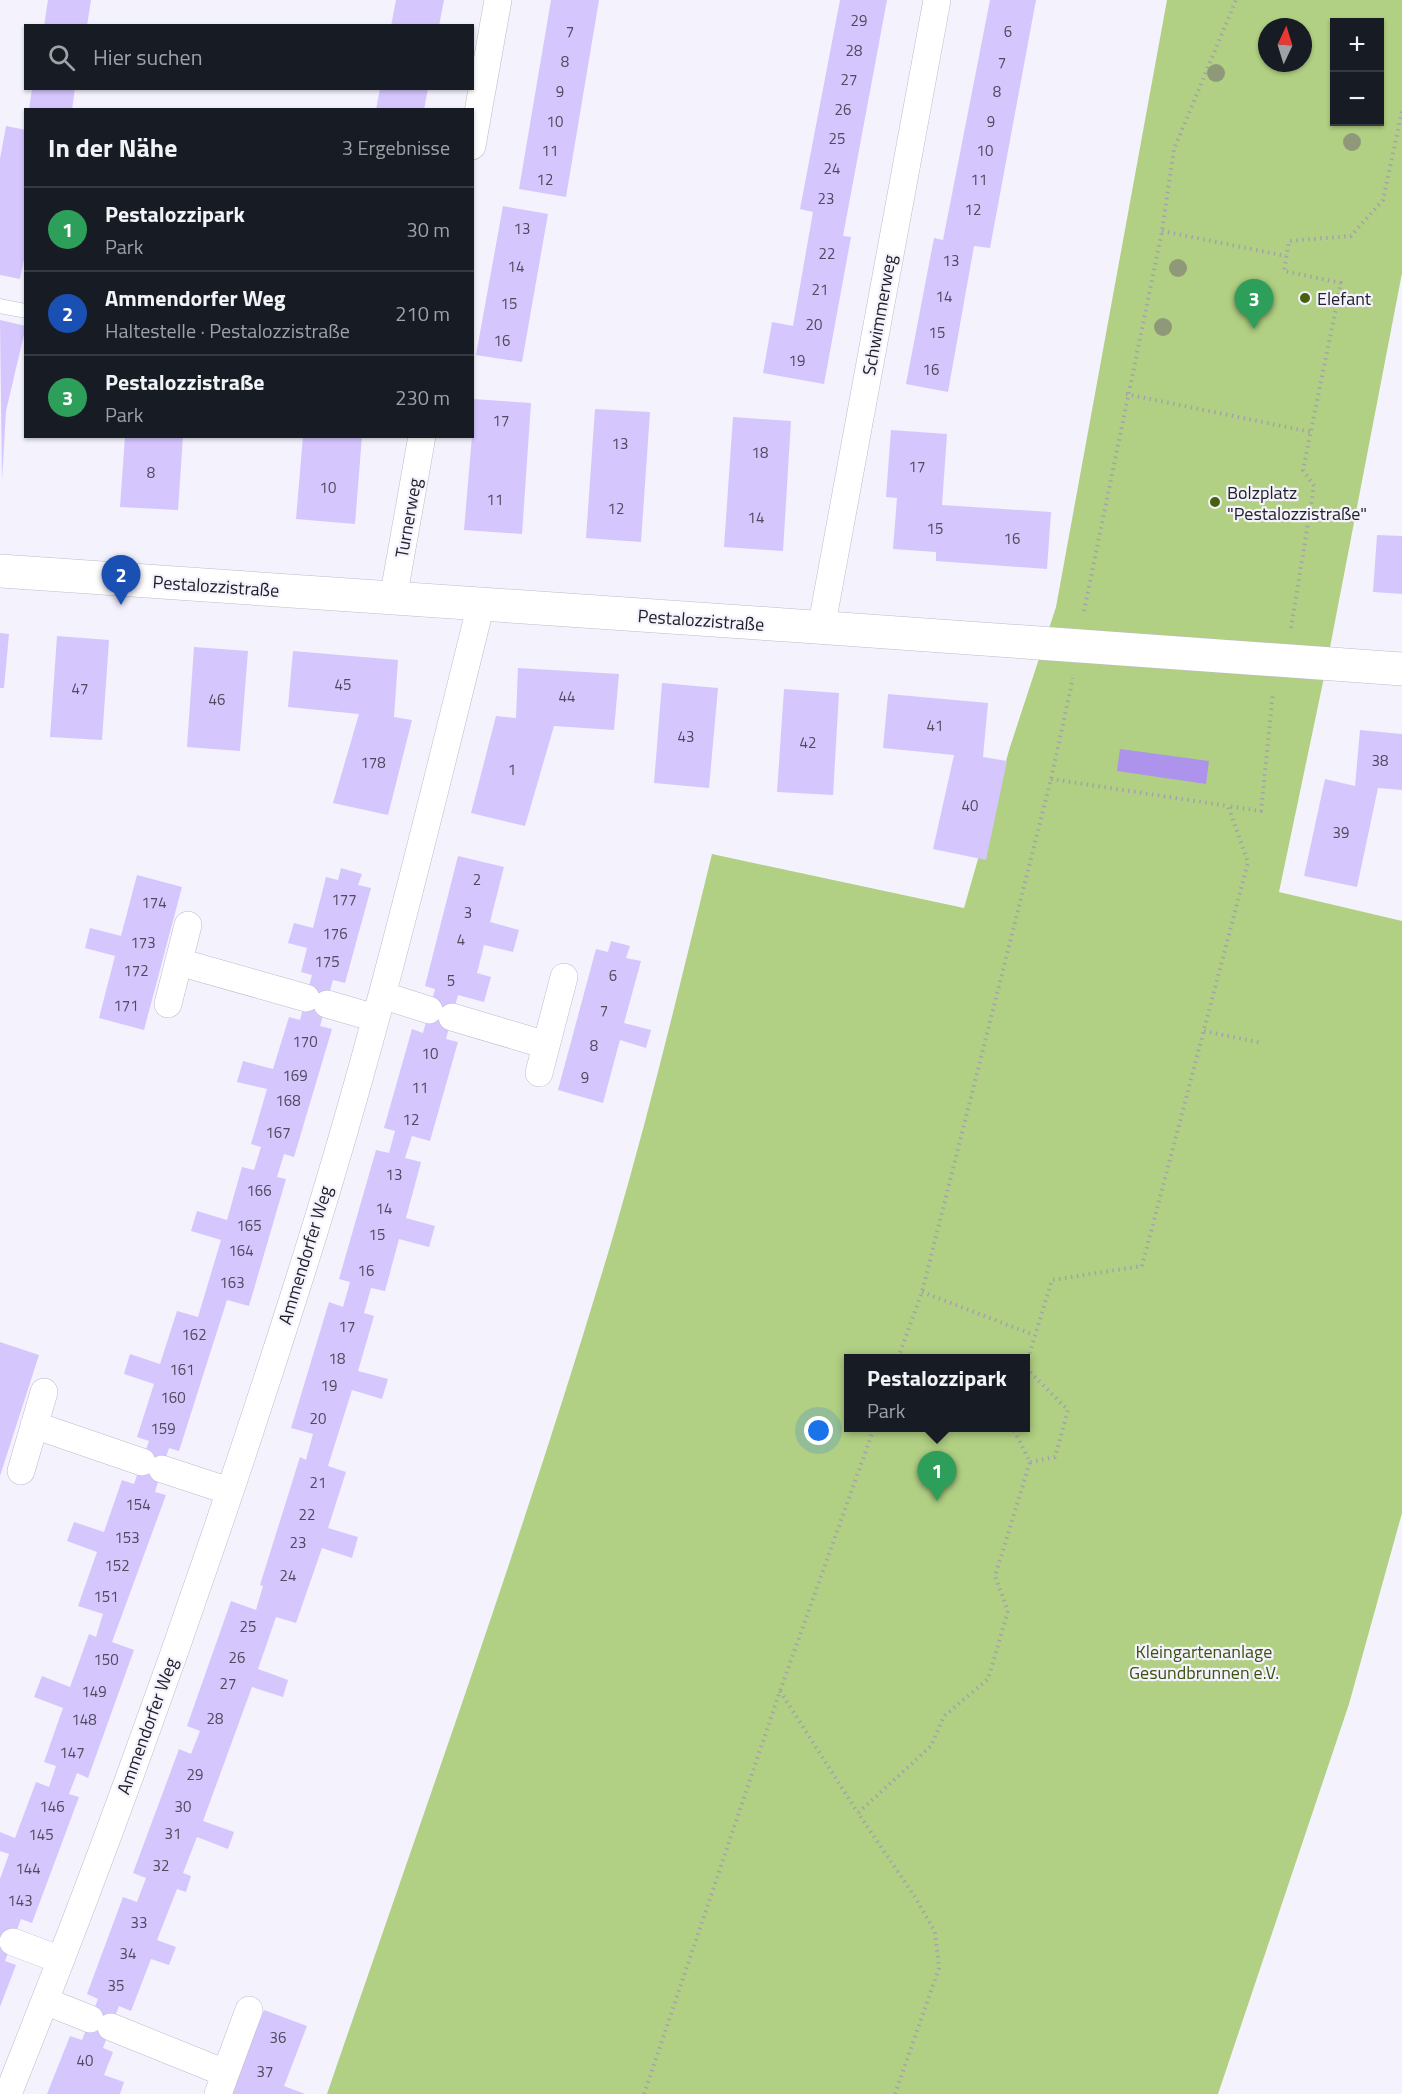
<!DOCTYPE html>
<html lang="de">
<head>
<meta charset="utf-8">
<style>
  :root { --surface:#171b24; --page:#242831; --text:#f1f3f6; --muted:#9ea1a6; --line:#363941; --accent:#0b8043 }
  body { margin:0; font-family:"Titillium Web",sans-serif; background:var(--page); color:var(--text) }
  .controls { position:absolute; right:18px; top:18px; display:grid; overflow:hidden; border-radius:0px; box-shadow:0 2px 4px #0004 }
  .controls button { width:54px; height:54px; display:grid; place-items:center; padding:0; border:0; border-bottom:2px solid var(--line); background:var(--surface); color:var(--text); font:30px sans-serif }
  .compass { position:absolute; left:1258px; top:18px; width:54px; height:54px; border-radius:50%; background:var(--surface); box-shadow:0 2px 4px #0004; rotate:4deg }
  .you { position:absolute; left:819px; top:1431px; width:21px; height:21px; margin:-15px; border:4px solid #fff; border-radius:50%; background:#1a73e8; box-shadow:0 0 0 9px #1a73e833 }
  .badge { display:grid; place-items:center; width:39px; height:39px; border-radius:50%; background:var(--accent); color:#fff; font-size:20px; font-weight:700 }
  .pin { position:absolute; translate:-50% -50px; filter:drop-shadow(0 2px 3px #0008) }
  .pin::after { content:''; position:absolute; top:32px; width:21px; height:18px; background:inherit; clip-path:polygon(0 0,100% 0,50% 100%) }
  .popup { position:absolute; left:844px; top:1354px; width:186px; height:78px; box-sizing:border-box; display:grid; place-content:center; border-radius:0px; background:var(--surface); filter:drop-shadow(0 2px 4px #0005); font-size:20px; white-space:nowrap; color:var(--muted) }
  .popup b { font-size:22px; color:var(--text) }
  .popup::after { content:''; position:absolute; left:50%; top:100%; margin-left:-12px; border:12px solid transparent; border-top-color:var(--surface) }
  .list { margin:0; padding:0; list-style:none }
  h2 { display:flex; justify-content:space-between; align-items:center; height:78px; margin:0; padding:0 24px; font-size:26px }
  h2 small { font-size:20px; font-weight:400; color:var(--muted) }
  .list li { display:grid; grid-template-columns:39px 1fr auto; gap:18px; align-items:center; box-sizing:border-box; height:84px; padding:0 24px; border-top:2px solid var(--line) }
  .list b { display:block; font-size:22px; white-space:nowrap }
  .list p { margin:0; font-size:20px; white-space:nowrap; color:var(--muted) }
  .list em { font-size:20px; font-style:normal; color:var(--muted) }
  .icon { flex:none; width:33px; height:33px; fill:none; stroke:currentColor; stroke-width:2; stroke-linecap:round; stroke-linejoin:round }
  .map { position:relative; flex:none; width:1402px; height:2094px; overflow:hidden }
  .search { position:absolute; background:var(--surface); box-shadow:0 2px 4px #0004; left:24px; top:24px; width:450px; height:66px; display:flex; align-items:center; gap:15px; box-sizing:border-box; padding:0 21px; border-radius:0px; color:var(--muted); font-size:22px }
  .panel { position:absolute; background:var(--surface); box-shadow:0 2px 4px #0004; left:24px; top:108px; width:450px; height:330px; border-radius:0px }
  .map>svg:first-child { display:block }
  .green { fill:#b1d083; fill-rule:evenodd }
  .water { fill:#ad93eb }
  .building { fill:#d5c7fe }
  .lines { fill:none; stroke-linecap:round; stroke-linejoin:round }
  .lane-casing { stroke:#bebbcc; stroke-width:15 }
  .street-casing { stroke:#bebbcc; stroke-width:28 }
  .secondary-casing { stroke:#bebbcc; stroke-width:34 }
  .path { stroke:#a4a3ac; stroke-width:4; stroke-dasharray:1.5 4.5; stroke-linecap:butt }
  .lane { stroke:#fff; stroke-width:14 }
  .street { stroke:#fff; stroke-width:27 }
  .secondary { stroke:#fff; stroke-width:33 }
  .tree { fill:#8f9979 }
  .poi-dot { fill:#47600f; stroke:#f4f2fd; stroke-width:2 }
  .labels { text-anchor:middle; dominant-baseline:central; stroke-width:4.5; stroke-linejoin:round; paint-order:stroke }
  .number-label { font-size:15px; fill:#4f4a5d }
  .poi-label { font-size:18px; fill:#222127; stroke:#f4f2fd; text-anchor:start }
  .street-label { font-size:18px; fill:#222127; stroke:#f4f2fd }
  .park-label { font-size:18px; fill:#3c510d; stroke:#f4f2fd }
</style>
</head>
<body>
<div class="map">
<svg width="1402" height="2094" viewBox="0 0 1402 2094">
  <rect width="100%" height="100%" fill="#f4f2fd"/>
  <!-- green -->
  <path class="green" d="M1167 0H1402V273L1327 663 1279 892 1402 921V1513L1349 1704 1218 2094H327C425 1808 528 1523 614 1233 651 1107 681 980 712 854L964 908 1010 747 1056 607ZM1334 22H1380V122H1334ZM1267 27H1303V63H1267ZM848 1358H1026V1428H848Z"/>
  <!-- water -->
  <path class="water" d="M1120 749 1209 761 1206 784 1117 771Z"/>
  <!-- building -->
  <path class="building" d="M48 0H91L87 26H44Z
    M396 0H444L439 26H391Z
    M551 0H599L566 197 519 189Z
    M840 0H887L843 236 851 237 824 384 763 373 772 322 793 326 813 212 800 209Z
    M990 0H1036L990 248 974 246 948 392 906 384 934 238 943 240Z
    M32 88H75L72 110H29Z
    M380 88H428L424 110H376Z
    M6 126 26 130V249L20 279 0 275V159Z
    M503 206 548 214 522 362 476 355Z
    M0 320 26 326 6 411 2 481Z
    M473 399 531 403 522 534 464 530 472 436Z
    M595 409 650 412 641 542 586 538Z
    M733 417 791 421 783 551 724 547Z
    M891 430 947 434 942 505 1051 512 1047 569 936 561V552L893 549 897 498 886 497Z
    M125 436H183L178 510 120 507Z
    M303 436H362L355 524 296 519Z
    M1377 535 1402 536V594L1373 592Z
    M0 633 9 634 4 688H0Z
    M57 636 109 640 102 740 50 737Z
    M194 647 248 651 240 751 187 747Z
    M293 651 398 660 394 717 412 720 388 815 333 803 359 714 288 707Z
    M518 668 619 674 614 730 554 726 525 826 471 813 496 716 516 718Z
    M662 683 718 688 709 788 654 783Z
    M784 689 839 693 833 795 777 792Z
    M888 694 988 703 983 757 1007 761 986 860 933 849 954 755 883 748Z
    M1360 730 1402 734V790L1378 788 1357 887 1304 876 1325 779 1355 786Z
    M458 856 504 867 490 922 519 930 513 952 484 945 477 973 491 977 484 1002 458 995 446 1039 458 1042 430 1141 412 1136 405 1158 421 1162 406 1218 435 1226 429 1247 399 1239 385 1291 371 1288 364 1313 374 1316 358 1371 388 1379 382 1399 352 1390 328 1466 346 1472 328 1528 358 1537 352 1558 322 1548 296 1623 276 1617 258 1669 288 1680 283 1697 252 1687 203 1821 234 1832 228 1849 197 1837 183 1873 191 1876 186 1892 177 1889 157 1940 176 1947 169 1965 151 1959 131 2011 119 2006 103 2048 113 2052 104 2075 124 2082 120 2094H47L70 2036 82 2040 98 1999 87 1994 123 1897 137 1902 146 1878 133 1873 179 1749 191 1754 200 1731 187 1726 231 1601 256 1610 263 1586 260 1585 300 1457 306 1460 313 1434 291 1428 329 1302 343 1307 350 1282 339 1279 376 1150 389 1153 395 1131 384 1128 412 1029 423 1033 435 989 425 986Z
    M341 868 362 874 358 885 371 888 345 983 333 980 320 1026 332 1029 294 1157 284 1154 277 1177 286 1179 249 1306 227 1300 179 1451 169 1448 162 1469 155 1492 166 1495 112 1642 134 1650 88 1778 77 1773 69 1794 79 1797 32 1923 21 1919 5 1961 16 1965 0 2007V1879L9 1854 0 1851V1832L15 1838 36 1782 49 1787 56 1766 44 1762 63 1708 34 1697 42 1676 70 1687 89 1634 96 1637 103 1614 78 1606 97 1552 67 1541 74 1522 104 1532 122 1480 134 1484 149 1441 137 1437 154 1384 124 1374 130 1354 160 1364 177 1311 198 1317 221 1240 191 1231 197 1211 227 1220 242 1167 254 1170 261 1147 251 1144 267 1089 237 1082 243 1061 273 1069 289 1017 300 1020 312 975 301 972 307 948 288 943 294 923 313 928 326 877 338 880Z
    M137 875 182 887 144 1030 99 1018 115 956 85 948 90 928 121 936Z
    M611 941 630 946 626 958 641 961 624 1023 651 1030 646 1048 620 1040 603 1103 558 1090 596 949 608 952Z
    M0 1342 39 1355 0 1476Z
    M264 2010 307 2026 284 2086 305 2094H231Z"/>
  <g class="lines">
    <!-- lane casing -->
    <g class="lane-casing">
      <path id="lane" d="M0 306 26 311"/>
    </g>
    <!-- street casing -->
    <g class="street-casing">
      <path id="street" d="M472 146 498 0
        M393 599 422 436
        M821 629 937 0
        M179 962 306 998
        M382 995 429 1010
        M168 1004 188 925
        M327 1004 375 1018
        M452 1017 546 1045
        M539 1073 564 977
        M34 1425 142 1462
        M162 1469 229 1491
        M21 1471 44 1392
        M13 1942 61 1960
        M45 2001 90 2019
        M111 2027 225 2073
        M8 2094C115 1827 212 1555 299 1280 370 1058 425 831 481 604
        M218 2094 249 2010"/>
    </g>
    <!-- secondary casing -->
    <g class="secondary-casing">
      <path id="secondary" d="M0 571C467 605 935 633 1402 669"/>
    </g>
    <!-- path -->
    <path class="path" d="M1162 231 1286 256
      M1126 394 1311 432
      M1084 611 1162 231 1174 149 1236 0
      M1291 628 1314 486 1303 470 1341 283 1284 271 1289 241 1351 236 1383 200 1402 111
      M1051 779 1228 806
      M1204 1031 1262 1043
      M922 1292 1034 1335
      M898 1358 922 1292 1051 779 1073 678
      M1026 1365 1052 1280 1142 1266 1248 862 1228 806 1261 811 1273 693
      M1026 1368 1068 1410 1055 1457 1030 1462
      M780 1691 858 1813
      M644 2094 780 1691 874 1428
      M895 2094 939 1968 935 1932 915 1897 858 1813 931 1746 944 1716 988 1679 1008 1611 995 1576 1030 1462 1013 1428"/>
    <!-- lane -->
    <use href="#lane" class="lane"/>
    <!-- street -->
    <use href="#street" class="street"/>
    <!-- secondary -->
    <use href="#secondary" class="secondary"/>
  </g>
  <!-- trees -->
  <g class="tree">
    <circle cx="1216" cy="73" r="9"/>
    <circle cx="1352" cy="142" r="9"/>
    <circle cx="1178" cy="268" r="9"/>
    <circle cx="1163" cy="327" r="9"/>
  </g>
  <!-- markers -->
  <g class="poi-dot">
    <circle cx="1305" cy="298" r="6"/>
    <circle cx="1215" cy="502" r="6"/>
  </g>
  <g class="labels">
    <!-- number labels -->
    <g class="number-label">
      <text x="859" y="20">29</text>
      <text x="570" y="31">7</text>
      <text x="1008" y="31">6</text>
      <text x="854" y="50">28</text>
      <text x="565" y="61">8</text>
      <text x="1002" y="62">7</text>
      <text x="849" y="79">27</text>
      <text x="560" y="91">9</text>
      <text x="997" y="91">8</text>
      <text x="843" y="109">26</text>
      <text x="555" y="121">10</text>
      <text x="991" y="121">9</text>
      <text x="837" y="138">25</text>
      <text x="550" y="150">11</text>
      <text x="985" y="150">10</text>
      <text x="832" y="168">24</text>
      <text x="545" y="179">12</text>
      <text x="979" y="179">11</text>
      <text x="826" y="198">23</text>
      <text x="973" y="209">12</text>
      <text x="522" y="228">13</text>
      <text x="827" y="253">22</text>
      <text x="951" y="260">13</text>
      <text x="516" y="266">14</text>
      <text x="820" y="289">21</text>
      <text x="944" y="296">14</text>
      <text x="509" y="303">15</text>
      <text x="814" y="324">20</text>
      <text x="937" y="332">15</text>
      <text x="502" y="340">16</text>
      <text x="797" y="360">19</text>
      <text x="931" y="369">16</text>
      <text x="501" y="420">17</text>
      <text x="620" y="443">13</text>
      <text x="760" y="452">18</text>
      <text x="917" y="466">17</text>
      <text x="151" y="472">8</text>
      <text x="328" y="487">10</text>
      <text x="495" y="499">11</text>
      <text x="616" y="508">12</text>
      <text x="756" y="517">14</text>
      <text x="935" y="528">15</text>
      <text x="1012" y="538">16</text>
      <text x="343" y="684">45</text>
      <text x="80" y="688">47</text>
      <text x="567" y="696">44</text>
      <text x="217" y="699">46</text>
      <text x="935" y="725">41</text>
      <text x="686" y="736">43</text>
      <text x="808" y="742">42</text>
      <text x="1380" y="760">38</text>
      <text x="373" y="762">178</text>
      <text x="512" y="769">1</text>
      <text x="970" y="805">40</text>
      <text x="1341" y="832">39</text>
      <text x="477" y="879">2</text>
      <text x="344" y="899">177</text>
      <text x="154" y="902">174</text>
      <text x="468" y="912">3</text>
      <text x="335" y="933">176</text>
      <text x="461" y="939">4</text>
      <text x="143" y="942">173</text>
      <text x="327" y="961">175</text>
      <text x="136" y="970">172</text>
      <text x="613" y="975">6</text>
      <text x="451" y="980">5</text>
      <text x="126" y="1005">171</text>
      <text x="604" y="1010">7</text>
      <text x="305" y="1041">170</text>
      <text x="594" y="1045">8</text>
      <text x="430" y="1053">10</text>
      <text x="295" y="1075">169</text>
      <text x="585" y="1077">9</text>
      <text x="420" y="1087">11</text>
      <text x="288" y="1100">168</text>
      <text x="411" y="1119">12</text>
      <text x="278" y="1132">167</text>
      <text x="394" y="1174">13</text>
      <text x="259" y="1190">166</text>
      <text x="384" y="1208">14</text>
      <text x="249" y="1225">165</text>
      <text x="377" y="1234">15</text>
      <text x="241" y="1250">164</text>
      <text x="366" y="1270">16</text>
      <text x="232" y="1282">163</text>
      <text x="347" y="1326">17</text>
      <text x="194" y="1334">162</text>
      <text x="337" y="1358">18</text>
      <text x="182" y="1369">161</text>
      <text x="329" y="1385">19</text>
      <text x="173" y="1397">160</text>
      <text x="318" y="1418">20</text>
      <text x="163" y="1428">159</text>
      <text x="318" y="1482">21</text>
      <text x="138" y="1504">154</text>
      <text x="307" y="1514">22</text>
      <text x="127" y="1537">153</text>
      <text x="298" y="1542">23</text>
      <text x="117" y="1565">152</text>
      <text x="288" y="1575">24</text>
      <text x="106" y="1596">151</text>
      <text x="248" y="1626">25</text>
      <text x="237" y="1657">26</text>
      <text x="106" y="1659">150</text>
      <text x="228" y="1683">27</text>
      <text x="94" y="1691">149</text>
      <text x="215" y="1718">28</text>
      <text x="84" y="1719">148</text>
      <text x="72" y="1752">147</text>
      <text x="195" y="1774">29</text>
      <text x="52" y="1806">146</text>
      <text x="183" y="1806">30</text>
      <text x="173" y="1833">31</text>
      <text x="41" y="1834">145</text>
      <text x="161" y="1865">32</text>
      <text x="28" y="1868">144</text>
      <text x="20" y="1900">143</text>
      <text x="139" y="1922">33</text>
      <text x="128" y="1953">34</text>
      <text x="116" y="1985">35</text>
      <text x="278" y="2037">36</text>
      <text x="85" y="2060">40</text>
      <text x="265" y="2071">37</text>
    </g>
    <!-- poi labels -->
    <g class="poi-label">
      <text x="1317" y="298">Elefant</text>
      <text x="1227" y="492">Bolzplatz<tspan x="1227" dy="21">"Pestalozzistraße"</tspan></text>
    </g>
    <!-- street labels -->
    <g class="street-label">
      <text transform="translate(879 315) rotate(-80)">Schwimmerweg</text>
      <text transform="translate(408 518) rotate(-80)">Turnerweg</text>
      <text transform="translate(216 586) rotate(4)">Pestalozzistraße</text>
      <text transform="translate(701 620) rotate(4)">Pestalozzistraße</text>
      <text transform="translate(305 1255) rotate(-73)">Ammendorfer Weg</text>
      <text transform="translate(147 1726) rotate(-70)">Ammendorfer Weg</text>
    </g>
    <!-- park labels -->
    <g class="park-label">
      <text x="1204" y="1651">Kleingartenanlage<tspan x="1204" dy="21">Gesundbrunnen e.V.</tspan></text>
    </g>
  </g>
</svg>
<div class="controls">
<button>+</button>
<button>−</button>
</div>
<svg class="compass" viewBox="-18 -18 36 36"><path d="M0-13l5 13h-10z" fill="#e53935"/><path d="M0 13l5-13h-10z" fill="#9ea1a6"/></svg>
<div class="you"></div>
<div class="pin badge" style="left:937px;top:1501px;background:#2e9e5b">1</div>
<div class="popup"><b>Pestalozzipark</b>Park</div>
<div class="pin badge" style="left:121px;top:605px;background:#1a4fb4">2</div>
<div class="pin badge" style="left:1254px;top:329px;background:#2e9e5b">3</div>
<div class="search"><svg class="icon" aria-label="search" viewBox="0 0 24 24"><circle cx="10" cy="10" r="6"/><path d="M15 15l6 6"/></svg>Hier suchen</div>
<section class="panel">
<h2>In der Nähe<small>3 Ergebnisse</small></h2>
<ul class="list">
<li><span class="badge" style="background:#2e9e5b">1</span><div><b>Pestalozzipark</b><p>Park</p></div><em>30 m</em></li>
<li><span class="badge" style="background:#1a4fb4">2</span><div><b>Ammendorfer Weg</b><p>Haltestelle · Pestalozzistraße</p></div><em>210 m</em></li>
<li><span class="badge" style="background:#2e9e5b">3</span><div><b>Pestalozzistraße</b><p>Park</p></div><em>230 m</em></li>
</ul>
</section>
</div>
</body>
</html>
